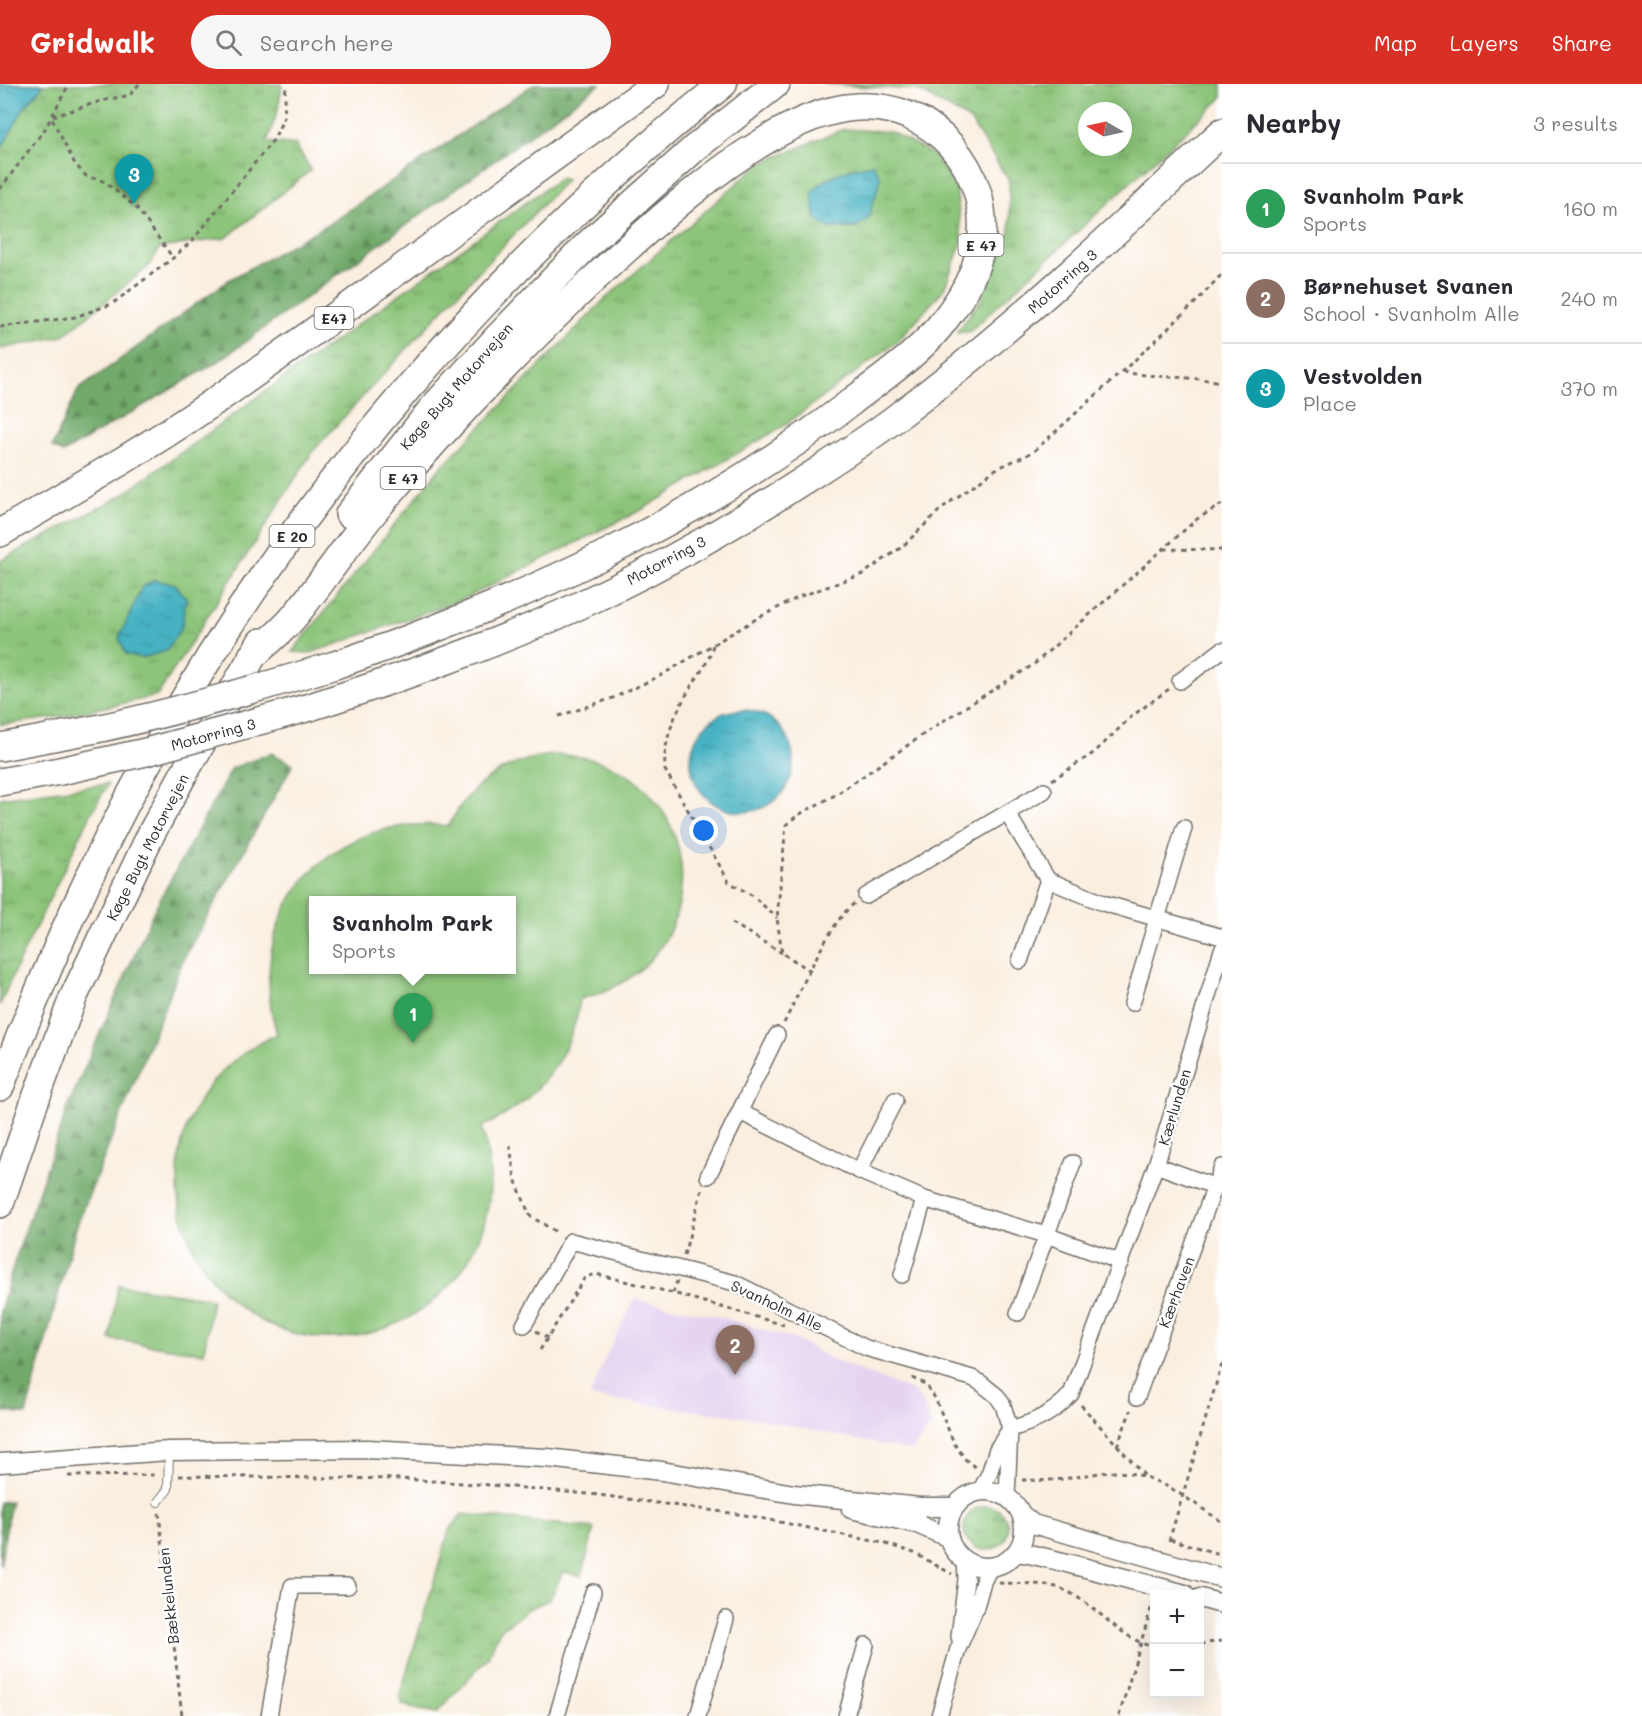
<!DOCTYPE html>
<html lang="en">
<head>
<meta charset="utf-8">
<style>
  :root { --surface:#fff; --page:#f7f7f7; --text:#2b2b33; --muted:#7c7c81; --line:#e1e1e2; --accent:#d93025 }
  body { margin:0; font-family:Mali,sans-serif; background:var(--page); color:var(--text) }
  .controls { position:absolute; right:18px; bottom:18px; display:grid; overflow:hidden; border-radius:0px; box-shadow:0 6px 24px #0002 }
  .controls button { width:54px; height:54px; display:grid; place-items:center; padding:0; border:0; border-bottom:2px solid var(--line); background:var(--surface); color:var(--text); font:30px sans-serif }
  .compass { position:absolute; left:1078px; top:18px; width:54px; height:54px; border-radius:50%; background:var(--surface); box-shadow:0 6px 24px #0002; rotate:279deg }
  .you { position:absolute; left:704px; top:747px; width:21px; height:21px; margin:-15px; border:4px solid #fff; border-radius:50%; background:#1a73e8; box-shadow:0 0 0 9px #1a73e833 }
  .badge { display:grid; place-items:center; width:39px; height:39px; border-radius:50%; background:var(--accent); color:#fff; font-size:20px; font-weight:700 }
  .pin { position:absolute; translate:-50% -50px; filter:drop-shadow(0 2px 3px #0008) }
  .pin::after { content:''; position:absolute; top:32px; width:21px; height:18px; background:inherit; clip-path:polygon(0 0,100% 0,50% 100%) }
  .popup { position:absolute; left:309px; top:812px; width:207px; height:78px; box-sizing:border-box; display:grid; place-content:center; border-radius:0px; background:var(--surface); filter:drop-shadow(0 2px 4px #0005); font-size:20px; white-space:nowrap; color:var(--muted) }
  .popup b { font-size:22px; color:var(--text) }
  .popup::after { content:''; position:absolute; left:50%; top:100%; margin-left:-12px; border:12px solid transparent; border-top-color:var(--surface) }
  .list { margin:0; padding:0; list-style:none }
  h2 { display:flex; justify-content:space-between; align-items:center; height:78px; margin:0; padding:0 24px; font-size:26px }
  h2 small { font-size:20px; font-weight:400; color:var(--muted) }
  .list li { display:grid; grid-template-columns:39px 1fr auto; gap:18px; align-items:center; box-sizing:border-box; height:90px; padding:0 24px; border-top:2px solid var(--line) }
  .list b { display:block; font-size:22px; white-space:nowrap }
  .list p { margin:0; font-size:20px; white-space:nowrap; color:var(--muted) }
  .list em { font-size:20px; font-style:normal; color:var(--muted) }
  .icon { flex:none; width:33px; height:33px; fill:none; stroke:currentColor; stroke-width:2; stroke-linecap:round; stroke-linejoin:round }
  .map { position:relative; flex:none; width:1222px; height:1632px; overflow:hidden }
  header { display:flex; align-items:center; gap:36px; box-sizing:border-box; height:84px; padding:0 30px; background:var(--accent); color:#fff }
  header strong { font-size:28px }
  nav { display:flex; gap:33px; margin-inline-start:auto; font-size:21px }
  .search { width:420px; height:54px; background:var(--page); display:flex; align-items:center; gap:15px; box-sizing:border-box; padding:0 21px; border-radius:33px; color:var(--muted); font-size:22px }
  main { display:flex }
  aside { flex:1; background:var(--surface) }
  .map>svg:first-child { display:block }
  .built { fill:#e4d3f1 }
  .grass { fill:url(#grass-tufts); stroke:#5c7852; stroke-width:1.5; fill-rule:evenodd }
  .forest { fill:url(#forest-firs); stroke:#4e6a4a; stroke-width:1.5 }
  .pitch { fill:#8cc57a; stroke:#5c7852; stroke-width:1.5; fill-rule:evenodd }
  .water { fill:url(#water-ripples); stroke:#386e77; stroke-width:1.5 }
  .lines { fill:none; stroke-linecap:round; stroke-linejoin:round }
  .service-casing { stroke:#736f6a; stroke-width:10 }
  .minor-casing { stroke:#736f6a; stroke-width:18 }
  .tertiary-casing { stroke:#736f6a; stroke-width:21 }
  .motorway-casing { stroke:#736f6a; stroke-width:30 }
  .path { stroke:#736f6a; stroke-width:3; stroke-dasharray:4.5 4.5; stroke-linecap:butt }
  .service { stroke:#fff; stroke-width:8 }
  .minor { stroke:#fff; stroke-width:15 }
  .tertiary { stroke:#fff; stroke-width:18 }
  .motorway { stroke:#fff; stroke-width:27 }
  .motorway-bridge-casing { stroke:#736f6a; stroke-width:30; stroke-linecap:butt }
  .motorway-bridge { stroke:#fff; stroke-width:27 }
  .labels { text-anchor:middle; dominant-baseline:central; stroke-width:5; stroke-linejoin:round; paint-order:stroke }
  .shield { fill:#fff; stroke:#6b6b6b; stroke-width:1.5 }
  .shield-label { font-size:14px; font-weight:bold; fill:#2b2b2b }
  .street-label { font-size:15px; fill:#2b2b2b; stroke:#fff }
</style>
</head>
<body>
<header>
<strong>Gridwalk</strong>
<div class="search"><svg class="icon" aria-label="search" viewBox="0 0 24 24"><circle cx="10" cy="10" r="6"/><path d="M15 15l6 6"/></svg>Search here</div>
<nav><a>Map</a><a>Layers</a><a>Share</a></nav>
</header>
<main>
<div class="map">
<svg width="1222" height="1632" viewBox="0 0 1222 1632">
  <defs>
    <pattern id="grass-tufts" width="24" height="20" patternUnits="userSpaceOnUse" patternTransform="scale(1.5)"><rect width="24" height="20" fill="#8cc57a"/><path d="M3 7l-1-3M5 7V3M7 7l1-3M15 17l-1-3M17 17v-4M19 17l1-3" fill="none" stroke="#73a064"/></pattern>
    <pattern id="forest-firs" width="22" height="20" patternUnits="userSpaceOnUse" patternTransform="scale(1.5)"><rect width="22" height="20" fill="#71aa6a"/><path d="M5 1l3.5 6h-7zM16 11l3.5 6h-7z" fill="#5d8b57"/></pattern>
    <pattern id="water-ripples" width="26" height="14" patternUnits="userSpaceOnUse" patternTransform="scale(1.5)"><rect width="26" height="14" fill="#46b2c3"/><path d="M2 4q2-2 4 0t4 0M15 11q2-2 4 0t4 0" fill="none" stroke="#3b919f"/></pattern>
  </defs>
  <rect width="100%" height="100%" fill="#fff"/>
  <filter id="ink" filterUnits="userSpaceOnUse"><feTurbulence type="fractalNoise" baseFrequency=".0167" numOctaves="2"/><feDisplacementMap in="SourceGraphic" scale="12" xChannelSelector="R" yChannelSelector="G"/><feConvolveMatrix kernelMatrix="1 2 1 2 8 2 1 2 1" color-interpolation-filters="sRGB"/></filter>
  <filter id="wash" filterUnits="userSpaceOnUse"><feTurbulence type="fractalNoise" baseFrequency=".008" numOctaves="4" result="noise"/><feDisplacementMap in="SourceGraphic" scale="24" xChannelSelector="R" yChannelSelector="G"/><feGaussianBlur stdDeviation="1.35" result="paint"/><feColorMatrix in="noise" values="0 0 0 0 0 0 0 0 0 0 0 0 0 0 0 0 0 1.4 0 .05"/><feComposite in="paint" operator="in"/></filter>
  <g filter="url(#wash)">
    <rect width="100%" height="100%" fill="#faeedf"/>
    <!-- built -->
    <path class="built" d="M635 1215 717 1232 797 1256 831 1275 914 1308 923 1319 932 1342 911 1367 759 1335 590 1313 606 1272Z"/>
    <!-- grass -->
    <path class="grass" d="M0 0H282L278 26 267 58 296 61 311 86 226 154 160 164 149 182 63 252 0 265Z
      M824 0H1222V14L969 248 956 249 980 217 1010 148 1009 97 970 36 917 6ZM1087 27H1123V63H1087Z
      M844 45 891 48 932 70 956 103 962 158 944 205 898 257 782 343 641 426 464 515 311 569 292 568 440 384 605 215 759 80Z
      M560 94 566 96 447 221 313 367 157 612 59 633 0 641V477L121 412Z
      M108 700 91 730 16 884 0 921V714Z
      M964 1444a22 22 0 1 1 44 0a22 22 0 1 1-44 0Z
      M462 1430 594 1444 582 1492 563 1488 550 1515 529 1525 500 1546 488 1573 437 1629 402 1621 400 1610 449 1447Z"/>
    <!-- forest -->
    <path class="forest" d="M534 0H600L219 277 63 369 52 363 78 306 229 196 330 139Z
      M271 669 293 680 184 874 76 1144 26 1331 0 1327V1227L15 1176 69 1019 155 824 232 684Z
      M11 1417 0 1482V1418Z"/>
    <!-- pitch -->
    <path class="pitch" d="M552 671C706 668 732 880 580 915 572 973 535 1020 482 1043 536 1230 297 1335 200 1177 180 1145 174 1105 180 1068 190 1013 227 973 277 950 242 833 325 727 449 742 468 700 507 676 552 671ZM314 816H512V886H314Z
      M118 1201 212 1215 204 1269 110 1255Z"/>
    <!-- water -->
    <path class="water" d="M0 0H44L24 24 0 67Z
      M873 80 881 94 868 135 855 144H829L816 135 812 108C830 89 848 85 873 80Z
      M154 496 175 500 186 514 182 543 166 567 142 574 126 570 119 554 142 503Z
      M691 677a51 51 0 1 1 102 0a51 51 0 1 1-102 0Z"/>
  </g>
  <g filter="url(#ink)">
    <g class="lines">
      <!-- service casing -->
      <g class="service-casing">
        <path id="service" d="M158 1418 168 1405 169 1368"/>
      </g>
      <!-- minor casing -->
      <g class="minor-casing">
        <path id="minor" d="M1180 597 1222 566
          M1007 729 1048 796 1103 819 1222 853
          M866 812 1044 707
          M1020 877 1048 796
          M1132 919 1184 744
          M740 1028 859 1087 924 1115 1046 1151 1121 1178
          M1156 1081 1216 1103
          M859 1087 895 1016
          M708 1092 777 951
          M902 1191 924 1115
          M1018 1229 1073 1079
          M524 1241 571 1157 735 1199 866 1264 972 1294 981 1299 997 1312 1003 1321 1010 1345 1007 1413
          M1137 1313 1222 1083
          M1010 1345C1035 1338 1053 1330 1071 1310L1156 1081 1222 866
          M980 1407 989 1390 997 1365 1010 1345
          M959 1553 966 1495 965 1476
          M269 1632 292 1502H348
          M557 1632 593 1508
          M698 1632 726 1535
          M846 1632 866 1561
          M939 1632 958 1565 975 1526 983 1498 991 1482"/>
      </g>
      <!-- tertiary casing -->
      <g class="tertiary-casing">
        <path id="tertiary" d="M0 1379 169 1367 367 1365 547 1374 662 1387 794 1410 920 1423H955
          M948 1445a38 38 0 1 1 76 0a38 38 0 1 1-76 0Z
          M851 1425 917 1440 949 1454
          M1021 1430 1033 1440 1222 1494
          M1015 1469H1025L1063 1478 1185 1510
          M1200 1514 1222 1520"/>
      </g>
      <!-- motorway casing -->
      <g class="motorway-casing">
        <path id="motorway" d="M349 430 431 326 499 252 588 160 696 63 776 0
          M0 449C68 409 137 370 202 326 356 221 504 107 656 0
          M252 572C266 560 281 548 293 534 322 499 347 460 377 424 450 337 529 255 612 178 660 135 708 91 763 58 792 40 823 25 857 23 933 18 992 87 981 160 977 188 963 212 946 234 922 268 882 294 850 319 691 440 522 517 335 581
          M310 623C400 594 490 563 576 523 654 487 730 444 801 398 835 376 869 355 901 330 1015 244 1118 146 1222 48
          M0 663 96 645
          M0 698 60 687
          M0 1003C44 890 92 778 152 671 295 413 493 184 723 0
          M0 1120 32 1025 73 914 152 748 187 684 261 558"/>
      </g>
      <!-- path -->
      <path class="path" d="M139 0 130 11 101 17 51 33 75 80 86 92 103 97 136 123 173 174
        M0 105 45 45 69 0
        M0 243 75 233 112 220 173 174 193 156 274 55 284 33 286 0
        M1123 288C1156 294 1189 292 1222 298
        M1164 465 1222 466
        M713 561C709 579 698 591 689 606 674 632 663 656 665 686L729 798 753 812 777 834
        M559 632 613 614 660 592 756 535 801 512 863 490 902 463 942 424 996 385 1033 368 1137 274 1196 218 1222 190
        M1052 696 1095 668 1132 632 1169 605
        M732 839 782 869
        M811 887 782 869 777 834 786 741 798 731 837 710 943 637 1033 581 1197 435 1222 420
        M784 939C799 910 830 836 855 819
        M510 1061 515 1095 530 1132 558 1149
        M684 1171 702 1105
        M673 1209 677 1197
        M536 1247 548 1254
        M540 1266 585 1193 596 1190 673 1209 784 1241
        M912 1294 925 1300 935 1314 954 1359 965 1375 976 1384
        M1081 1321 1145 1392
        M1117 1362 1131 1326
        M68 1392 157 1391
        M179 1392 402 1395 491 1401 599 1411 745 1431 883 1459 914 1469 952 1490
        M1022 1396C1031 1396 1041 1397 1050 1396 1076 1395 1102 1385 1128 1389 1161 1393 1195 1420 1222 1438
        M159 1429 182 1632
        M1170 1455 1222 1471
        M1169 1457 1222 1280
        M999 1499C1018 1500 1048 1498 1064 1506 1096 1520 1121 1556 1154 1563
        M1200 1560 1222 1557
        M1119 1632 1153 1518"/>
      <!-- service -->
      <use href="#service" class="service"/>
      <!-- minor -->
      <use href="#minor" class="minor"/>
      <!-- tertiary -->
      <use href="#tertiary" class="tertiary"/>
      <!-- motorway -->
      <use href="#motorway" class="motorway"/>
      <!-- motorway-bridge casing -->
      <g class="motorway-bridge-casing">
        <path id="motorway-bridge" d="M96 645C177 628 256 605 335 581
          M60 687 146 668 310 623"/>
      </g>
      <!-- motorway-bridge -->
      <use href="#motorway-bridge" class="motorway-bridge"/>
    </g>
  </g>
  <g class="labels">
    <!-- shield labels -->
    <g class="shield">
      <rect x="958.5" y="150" width="45" height="22" rx="4.5"/>
      <rect x="314.5" y="223" width="39" height="22" rx="4.5"/>
      <rect x="380.5" y="383" width="45" height="22" rx="4.5"/>
      <rect x="269.5" y="441" width="45" height="22" rx="4.5"/>
    </g>
    <g class="shield-label">
      <text x="981" y="161">E 47</text>
      <text x="334" y="234">E47</text>
      <text x="403" y="394">E 47</text>
      <text x="292" y="452">E 20</text>
    </g>
    <!-- street labels -->
    <g class="street-label">
      <text transform="translate(1062 197) rotate(-42)">Motorring 3</text>
      <text transform="translate(456 302) rotate(-49)">Køge Bugt Motorvejen</text>
      <text transform="translate(666 476) rotate(-28)">Motorring 3</text>
      <text transform="translate(213 650) rotate(-15)">Motorring 3</text>
      <text transform="translate(147 763) rotate(-63)">Køge Bugt Motorvejen</text>
      <text transform="translate(1174 1023) rotate(-73)">Kærlunden</text>
      <text transform="translate(1176 1208) rotate(-69)">Kærhaven</text>
      <text transform="translate(777 1221) rotate(25)">Svanholm Alle</text>
      <text transform="translate(168 1512) rotate(-96)">Bækkelunden</text>
    </g>
  </g>
</svg>
<div class="controls">
<button>+</button>
<button>−</button>
</div>
<svg class="compass" viewBox="-18 -18 36 36"><path d="M0-13l5 13h-10z" fill="#e53935"/><path d="M0 13l5-13h-10z" fill="#7c7c81"/></svg>
<div class="you"></div>
<div class="pin badge" style="left:413px;top:959px;background:#2e9e5b">1</div>
<div class="popup"><b>Svanholm Park</b>Sports</div>
<div class="pin badge" style="left:735px;top:1291px;background:#8d6e63">2</div>
<div class="pin badge" style="left:134px;top:120px;background:#0f9aa8">3</div>
</div>
<aside>
<h2>Nearby<small>3 results</small></h2>
<ul class="list">
<li><span class="badge" style="background:#2e9e5b">1</span><div><b>Svanholm Park</b><p>Sports</p></div><em>160 m</em></li>
<li><span class="badge" style="background:#8d6e63">2</span><div><b>Børnehuset Svanen</b><p>School · Svanholm Alle</p></div><em>240 m</em></li>
<li><span class="badge" style="background:#0f9aa8">3</span><div><b>Vestvolden</b><p>Place</p></div><em>370 m</em></li>
</ul>
</aside>
</main>
</body>
</html>
